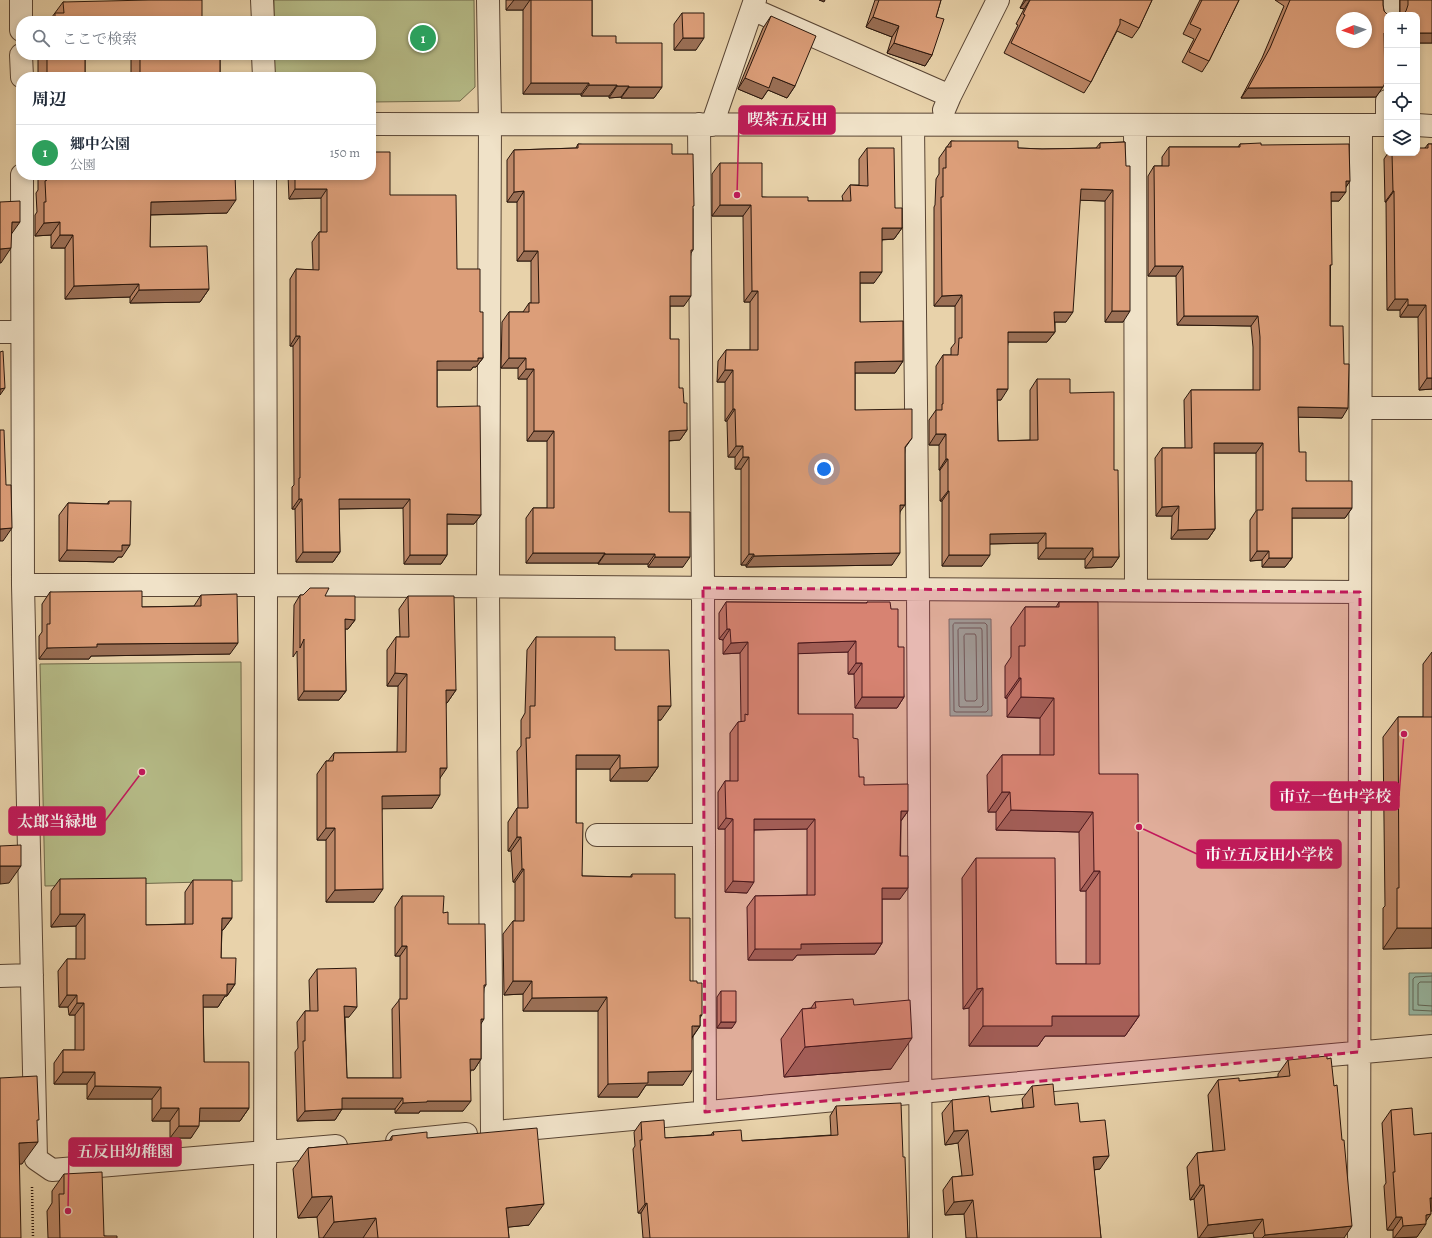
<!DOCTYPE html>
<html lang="ja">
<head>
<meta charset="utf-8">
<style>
  :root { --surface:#fff; --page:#f6f6f7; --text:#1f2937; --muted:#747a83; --line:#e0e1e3; --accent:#8f2418 }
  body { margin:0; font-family:Alegreya,"Noto Serif JP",serif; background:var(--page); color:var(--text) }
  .controls { position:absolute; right:12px; top:12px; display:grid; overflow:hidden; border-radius:8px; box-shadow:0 2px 6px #0003 }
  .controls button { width:36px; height:36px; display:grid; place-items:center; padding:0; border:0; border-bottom:1px solid var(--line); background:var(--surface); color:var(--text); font:20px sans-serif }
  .compass { position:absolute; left:1336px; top:12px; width:36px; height:36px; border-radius:50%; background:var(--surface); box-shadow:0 2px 6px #0003; rotate:268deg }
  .you { position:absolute; left:824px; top:469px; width:14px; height:14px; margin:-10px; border:3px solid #fff; border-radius:50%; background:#1a73e8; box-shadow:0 0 0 6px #1a73e833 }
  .badge { display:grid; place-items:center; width:26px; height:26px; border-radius:50%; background:var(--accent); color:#fff; font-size:13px; font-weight:700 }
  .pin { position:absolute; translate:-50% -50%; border:2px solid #fff; box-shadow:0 1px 4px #0006 }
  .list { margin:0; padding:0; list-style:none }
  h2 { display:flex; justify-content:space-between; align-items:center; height:52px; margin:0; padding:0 16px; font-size:17px }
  h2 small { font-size:13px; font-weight:400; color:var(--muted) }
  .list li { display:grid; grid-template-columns:26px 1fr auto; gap:12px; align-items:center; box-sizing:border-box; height:56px; padding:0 16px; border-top:1px solid var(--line) }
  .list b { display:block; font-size:15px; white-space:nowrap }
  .list p { margin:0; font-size:13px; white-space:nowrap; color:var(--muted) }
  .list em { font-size:13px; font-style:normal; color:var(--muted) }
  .icon { flex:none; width:22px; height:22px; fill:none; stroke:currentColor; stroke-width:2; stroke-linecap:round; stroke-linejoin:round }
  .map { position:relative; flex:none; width:1432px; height:1238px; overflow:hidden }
  .search { position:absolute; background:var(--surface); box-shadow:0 2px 6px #0003; left:16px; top:16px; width:360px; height:44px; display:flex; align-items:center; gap:10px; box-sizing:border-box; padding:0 14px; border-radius:16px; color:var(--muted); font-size:15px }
  .panel { position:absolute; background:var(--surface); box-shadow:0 2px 6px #0003; left:16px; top:72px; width:360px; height:108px; border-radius:16px }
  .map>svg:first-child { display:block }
  .green { fill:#b6bc88; stroke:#70694a }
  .water { fill:#98b8a3; stroke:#6c7767 }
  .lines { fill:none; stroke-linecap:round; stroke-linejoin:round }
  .shore { stroke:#606758; stroke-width:1 }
  .minor-casing { stroke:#594534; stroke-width:24 }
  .path { stroke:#29160c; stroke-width:2.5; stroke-dasharray:1 2; stroke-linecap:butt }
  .minor { stroke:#f0e2c8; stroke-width:22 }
  .wall { fill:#bd8868; stroke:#29160c }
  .shaded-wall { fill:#9a6f55; stroke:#29160c }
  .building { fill:#dc9e79; stroke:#29160c; fill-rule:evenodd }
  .marked { fill:#c2185b; fill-opacity:0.2; stroke:#c2185b; stroke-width:3; stroke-dasharray:8 5; stroke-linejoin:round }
  .leader { fill:none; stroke:#c2185b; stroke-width:1.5 }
  .callout-dot { fill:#c2185b; stroke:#f0e2c8; stroke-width:1.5 }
  .callout { fill:#c2185b; stroke:#c2185b; stroke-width:1.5 }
  .callout-label { font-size:16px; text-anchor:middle; font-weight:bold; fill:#fff }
</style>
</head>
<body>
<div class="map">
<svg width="1432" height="1238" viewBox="0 0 1432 1238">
  <rect width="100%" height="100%" fill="#e8d2aa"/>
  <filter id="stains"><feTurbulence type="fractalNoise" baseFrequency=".005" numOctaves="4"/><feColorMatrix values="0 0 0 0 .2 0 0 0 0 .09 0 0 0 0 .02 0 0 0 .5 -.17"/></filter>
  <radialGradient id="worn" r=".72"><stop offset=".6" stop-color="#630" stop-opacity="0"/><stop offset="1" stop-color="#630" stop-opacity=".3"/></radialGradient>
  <!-- green -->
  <path class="green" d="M274 0H474L475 87 460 101 371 102V77H274V55H371V21H274Z
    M241 662 242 881 45 886 40 664Z"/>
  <!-- water -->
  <path class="water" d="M949 619H991L992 716H950Z
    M1409 973H1432V1015H1409Z"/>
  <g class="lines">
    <!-- shore -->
    <path class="shore" d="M955 623H985L987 625 988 710 986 712H956L954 711 953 625Z
      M960 628H981L982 630 983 705 981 707H960L959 706 958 630Z
      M966 634H975L976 636 977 699 975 701H966L965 699 964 636Z
      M1432 976 1415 977 1413 979V1010L1432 1011
      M1432 982H1420L1418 984V1005L1432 1006"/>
    <!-- minor casing -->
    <g class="minor-casing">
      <path id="minor" d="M21 0V30
        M262 0 263 21
        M488 0 490 124 488 586 492 1132
        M752 9 950 96
        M1388 15V0
        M21 55 22 77
        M263 55 264 77
        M944 110 950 96 998 0
        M371 124 1387 125
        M699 124 703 588 705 1112
        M712 125 755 0
        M913 125 918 589 921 1238
        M1135 125 1136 590
        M1387 125V101
        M1417 125 1432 126
        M22 175 23 585 36 1159 52 1170 336 1146
        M265 175 266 585 265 1238
        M0 332H22
        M1361 408H1432
        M23 585H266L1360 592
        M597 835H704
        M0 976 32 975
        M506 1131 920 1092 1432 1046
        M397 1141 466 1134
        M1359 1238 1361 126"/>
    </g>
    <!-- path -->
    <path class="path" d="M32 1187 33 1238"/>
    <!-- minor -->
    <use href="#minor" class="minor"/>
  </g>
  <!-- wall -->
  <path class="wall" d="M506 0H592V36L616 43 662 87 654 98H621V97L609 98V96H581V94H523V10H506Z
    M875 0H941L936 17 932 55 925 66 887 53 892 37 866 27Z
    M1024 0H1152L1139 28 1132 38 1117 31 1091 82 1084 93 1004 53 1018 25 1016 24 1024 9 1020 8Z
    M1200 0H1239L1209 61 1202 72 1182 62 1194 39 1183 34Z
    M1275 0H1383V5L1384 11 1387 15V43H1385L1376 97 1241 98 1262 58 1284 6Z
    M1400 0H1432V43H1417V15H1400Z
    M63 2 202 21H49Z
    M682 13 696 50H674V24Z
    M771 16 795 86 787 98 768 90 762 99 738 89 763 28Z
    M40 55H85V77H38V59Z
    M131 55H220V76L219 77H131Z
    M951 141 1018 148 1042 149 1096 148 1100 143 1125 142 1123 322H1105V201L1080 200 1066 322H1055V332L1047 342H1008L1001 400H997L998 441 1030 440V390L1037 379 1070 393 1114 470 1119 557 1112 567 1085 568V559H1038V543L990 544 982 566H942V501H940V470H939V445H929V420L936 410V366L943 355H951V348L955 343V306H934V207L935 205 936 179 939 174V158Z
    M578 144 672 154 693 209V250L691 253 684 306H670V339L679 388 684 403 687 430 680 440 669 441V512L683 567H648V564H598V563H526V518L533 508H547V441H527V379H518V368H501L502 322 509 312H523L529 303H531V261H517V202H507V160L514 150 576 148Z
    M1240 144 1261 145 1350 181 1346 187 1339 201H1331L1330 326 1342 418 1298 417 1299 452 1306 481 1352 508 1345 518H1292V558L1285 567H1262V560L1250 561V520L1256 511V453H1214L1215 529 1208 539H1171L1172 516H1156L1155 458 1162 448H1185L1184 400 1191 390H1253V347L1251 326 1177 325 1176 276H1148V176L1154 166H1162V157L1169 147H1238Z
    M1428 144H1432V389L1419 390 1418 317H1400V310H1387L1386 202H1385L1384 159 1388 153H1417L1425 148Z
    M867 148 895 208 902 228 894 239 882 240 874 283H860V322L903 361 895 373H855V410L912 438 905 448 900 512 892 565 746 567V565H741V469H735V457H728L727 421H725V382H717L718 361 726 350H750V302H744L743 216H712V174L720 163 762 197 808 201H843L842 196 850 185H859V159Z
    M38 175H235L227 213 150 215V247L209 289 200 302 130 303V297L65 299V248H51V235L35 236V215L37 212 36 193 38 190Z
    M288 175H371L390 195 457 269 480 312 483 358 476 367H473L471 370H437V407L481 515 474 524H447V555L441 564H404L403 508 339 509 340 552 333 562H296L295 509H292V487L294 485 293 346H290V279L296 269 313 270 312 242 319 232H321V198L289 199Z
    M109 501 122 557H118L114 562 59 561V515L68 503 107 504Z
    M50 592 142 607 194 606 201 595 230 654 91 656 89 659H39V636L42 632V604Z
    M300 595 325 596 355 620 348 629H345L346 691 339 700H298L297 651 293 657 294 605Z
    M408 596 456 690 447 703H446L440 778 432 808H382L374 902H326V840H317V774L326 761H328L334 753 397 752 398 686H387V650L396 637H400L399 609Z
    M726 602 866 603 867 602 891 609 898 647 904 697 897 708H855L854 674H848V652L798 653V714L853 738 859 777 864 785 908 811 901 821 900 899H882V943L875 954 797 955 793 960H748L747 907 755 896 807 895V829L754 830 747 893 725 892V829H718V792L725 781H730V733L738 722H740L741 721 740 653 723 654V640L719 639V613Z
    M1059 602 1099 774 1139 1016 1125 1036H1045L1038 1046H969V1008L963 1009 962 878 976 858 1056 964H1086V891H1080L1079 832 996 830V812H988L987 775 1002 755H1040V718L1007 717V698H1005V666L1011 657V627L1025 607H1056Z
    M536 637 615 650 661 720H658V767L648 781H610V769H576V823L582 876 630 877 632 874 675 918 690 981 700 1018V1026L692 1038 683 1085H646L638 1097H598V1011H523V994L504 995 503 934 513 921H515V882H513L511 851H508V822L517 808H518L517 751 521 746V720L525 713 527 650Z
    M1432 652V948L1383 949V908L1385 906 1383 737 1398 717H1423V664Z
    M60 879 146 925 185 924V892L193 880 232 918 223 930H222L221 958 235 984 227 996H225L218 1007H203L204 1062 249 1108 240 1121H199L191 1138H170V1121H152V1099H87V1084H54V1063L63 1050H75V1015H69L68 1007H59L58 971 67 959H76V926L51 927V891Z
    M402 896 443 913 448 924 486 985 484 988 481 1024V1059L474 1070H471L463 1111H420L419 1113H395V1109H342L335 1120 297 1121 295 1052 298 1048 297 1022 305 1011H310L309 980 317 969 349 1017H345L347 1078H393L392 1009 400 999V956H395V907Z
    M721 991 732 1028H717V997Z
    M815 1002 854 1005 891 1069 784 1077 781 1039 802 1009 811 1008Z
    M1288 1060 1344 1238H1254L1253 1233 1207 1238H1198L1194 1199 1190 1200 1187 1167 1197 1153 1213 1151 1208 1095 1218 1080 1239 1081 1278 1077V1074Z
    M1032 1086 1055 1105 1080 1122 1100 1169 1094 1170 1101 1238H966L964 1214 945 1215 943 1190 952 1177 962 1176 958 1143 945 1145 942 1113 952 1100 991 1112 1023 1108 1022 1099Z
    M836 1106 903 1157 908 1238H643L641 1213H638L633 1149 635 1146 634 1132 641 1122 665 1138 711 1135 713 1132 742 1141 831 1135 830 1116Z
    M1391 1110 1414 1135 1431 1211 1426 1221 1417 1237 1393 1238V1230H1387L1384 1186 1386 1183 1382 1123Z
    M392 1136 427 1138 529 1225 508 1227 509 1238H319L317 1217 298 1218 293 1169 308 1148 389 1141Z
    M64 1174 104 1236 117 1238H48L47 1211 52 1203V1191Z"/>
  <!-- shaded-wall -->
  <path class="shaded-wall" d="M514 0H530L523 10H506Z
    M819 0H825L824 2Z
    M1026 0H1030L1024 9 1020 8Z
    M873 17 899 26 892 37 866 27Z
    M1384 33H1387V43L1377 44Z
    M1417 33H1432V43H1417Z
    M683 38H704L696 50H674Z
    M894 43 932 55 925 66 887 53Z
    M773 77 795 86 787 98 768 90 762 99 738 89 745 78Z
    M531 83H589L581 94H523Z
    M589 85H617L609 96H581Z
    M617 86H629L621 97 609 98Z
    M629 87H662L654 98H621Z
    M1383 87 1376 97 1241 98 1248 88Z
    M1346 181H1350L1343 191Z
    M295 189H327L321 198 289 199Z
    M1081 189 1113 190 1105 201 1073 200Z
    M524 191 517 202H507L514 192Z
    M1393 191H1394L1386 202H1385Z
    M1331 192H1346L1339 201H1324Z
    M236 200 227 213 142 215 151 202Z
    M720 205H751L743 216H712Z
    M12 222H20L10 236Z
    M60 222 51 235 35 236 44 223Z
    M882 228H902L894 239 874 240Z
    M60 235H73L65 248H51Z
    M11 248 1 263H0V249Z
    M524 251H538L531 261H517Z
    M1155 266H1183L1176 276H1148Z
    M860 272H882L874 283H852Z
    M139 284 130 297 65 299 74 286Z
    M209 289 200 302 130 303 139 290Z
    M752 291H758L750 302H744Z
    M962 295 955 306H934L942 296Z
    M670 296H691L684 306H663Z
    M1395 299H1408L1400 310H1387Z
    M1408 305H1426L1418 317H1400Z
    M1112 311H1130L1123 322H1105Z
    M1054 312H1073L1066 322H1047Z
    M1184 316H1258L1251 326 1177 325Z
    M1008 332H1055L1047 342H1001Z
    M296 336H300L293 346H290Z
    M478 358H483L476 367H473L471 370H430L437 361Z
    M509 358H526L518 368H501Z
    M903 361 895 373H847L855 362Z
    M526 369H534L527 379H518Z
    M725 370H733L725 382H717Z
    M1427 378H1432V389L1419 390Z
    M5 388 0 395V389Z
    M997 389H1008L1001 400H990Z
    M1298 407 1348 408 1342 418 1292 417Z
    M733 409H735L727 421H725Z
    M687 430 680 440 662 441 669 431Z
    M534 431H554L547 441H527Z
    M936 434H946L939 445H929Z
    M1214 443H1263L1256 453H1207Z
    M736 446H743L735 457H728Z
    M743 457H749L741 469H735Z
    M946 459H948L940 470H939Z
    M948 491H949L942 501H940Z
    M299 499H302L295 509H292Z
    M339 499H410L403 508 332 509Z
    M900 505H905L897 516Z
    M1179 506 1172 516H1156L1162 507Z
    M1292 508H1352L1345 518H1285Z
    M447 514 481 515 474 524H441Z
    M12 528 3 541H0V529Z
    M1215 529 1208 539H1171L1178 530Z
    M1046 533 1038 543 982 544 990 534Z
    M122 545H130L122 557H118L114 562 59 561 67 550Z
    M1046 548H1093L1085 559H1038Z
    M1257 551H1269L1262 560 1250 561Z
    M303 552H340L333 562H296Z
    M533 553H605L598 563H526Z
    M900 553 892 565 746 567 754 556Z
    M605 554H655L648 564H598Z
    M749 554H754L746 565H741Z
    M410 555H447L441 564H404Z
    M949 555H990L982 566H942Z
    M655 557H690L683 567H648Z
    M1093 557H1119L1112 567 1085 568Z
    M1269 558H1292L1285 567H1262Z
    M345 619 355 620 348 629H338Z
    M727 629H730L723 640 719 639Z
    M856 641 848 652 790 654 798 643Z
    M748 642 740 653 723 654 731 643Z
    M238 643 230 654 91 656 89 659H39L47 648 97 644Z
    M856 663H862L854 674H848Z
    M395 673 407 674 398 686H387Z
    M1019 678H1021L1007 698H1005Z
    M446 690H456L447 703H437Z
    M304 691H346L339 700H298Z
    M862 697H904L897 708H855Z
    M1021 697 1054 698 1040 718 1007 717Z
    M658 706H671L661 720H648Z
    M576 755H620L610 769H566Z
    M658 767 648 781H610L620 768Z
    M440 768H447L438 781Z
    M1002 792H1010L996 812H988Z
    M440 795 432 808 373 809 382 796Z
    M1011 810 1093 812 1079 832 996 830Z
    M901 811H908L900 822Z
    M726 818 733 819 725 829H718Z
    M754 819H815L807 829 746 830Z
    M326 828H335L326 840H317Z
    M517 837H521L511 851H508Z
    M0 866H21L9 883 0 884Z
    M522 869H524L515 882H513Z
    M1094 871H1100L1086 891H1080Z
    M733 881 754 882 747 893 725 892Z
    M882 888H908L900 899H875Z
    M383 889 374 902H326L335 890Z
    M60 914H85L76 926 51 927Z
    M222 918H232L223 930H213Z
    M1397 928H1432V948L1383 949Z
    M882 943 875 954 797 955 793 960H748L755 949 801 944Z
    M402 946H407L400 956H395Z
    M513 981H532L523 994 504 995Z
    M227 984H235L227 996H225L218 1007H195L203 995Z
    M983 988 969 1008 963 1009 977 989Z
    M67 995H77L68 1007H59Z
    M607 997 598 1011H523L532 998Z
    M77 1003H84L75 1015H69Z
    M344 1006 357 1007 349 1017H337Z
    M700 1015H702L694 1026H700L690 1040H682Z
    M1052 1016H1139L1125 1036H1045L1038 1046H969L983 1026Z
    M481 1019H484L477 1030Z
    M721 1022H736L732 1028H717Z
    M912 1038 891 1069 784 1077 805 1047Z
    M470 1059H481L474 1070H463Z
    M692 1071 683 1085H646L638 1097H598L608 1084 648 1072Z
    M63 1072H95L87 1084H54Z
    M95 1086 161 1087 152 1099H87Z
    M342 1098H403L395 1109H335Z
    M427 1101H471L463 1111H420L419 1113H395L403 1103Z
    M161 1108H179L170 1121H152Z
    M200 1108H249L240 1121H191Z
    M342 1109 335 1120 297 1121 305 1111Z
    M179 1126H199L191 1138H170Z
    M968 1130 958 1143 945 1145 954 1131Z
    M38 1142 22 1164 3 1165 19 1143Z
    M1109 1156 1100 1169 1084 1171 1093 1157Z
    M1200 1185H1204L1194 1199 1190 1200Z
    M332 1196 317 1217 298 1218 312 1197Z
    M1430 1198H1432V1211L1421 1212Z
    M973 1200 964 1214 945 1215 954 1202Z
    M647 1203 641 1213H638L645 1204Z
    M544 1204 529 1225 491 1229 506 1208Z
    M1431 1214 1424 1224H1426L1417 1237 1394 1238 1403 1226 1426 1215Z
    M1396 1217H1402L1393 1230H1387Z
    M376 1218 363 1238H323L334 1222Z
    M1263 1219 1253 1233 1207 1238H1199L1208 1225Z
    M1352 1226 1344 1238H1262L1265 1235Z"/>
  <!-- building -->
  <path class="building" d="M149 0H202V21H55V13H64L63 2Z
    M531 0H592V36H616V43H662V87H629V86H617V85H589V83H531Z
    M879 0H941L936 17 944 19 932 55 894 43 899 26 873 17Z
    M1030 0H1152L1139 28 1120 19V24L1091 82 1011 43 1025 15 1023 14Z
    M1202 0H1239L1209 61 1189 52 1201 29 1190 24Z
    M1290 0H1383V5L1384 11 1388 15H1387V33H1384L1385 83 1383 87 1248 88 1270 48ZM1342 18H1366V42H1342Z
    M1408 0H1432V33H1417V15H1402L1406 11 1408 5Z
    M682 13H704V38H683Z
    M771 16 816 36 795 86 773 77 769 88 745 78Z
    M47 55H85V77H47Z
    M140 55H220V76H217V77H140Z
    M951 141H1018V148L1042 149 1100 148V143L1125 142 1126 166H1130V311H1112L1113 190 1081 189 1073 312H1054L1055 332H1008V389H997L998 441 1038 440 1037 379H1070V393L1114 392V470H1118L1119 557H1093V548H1046V533L990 534V555H949V491H948V459H946V434H936V410H942V404H943V355H958L959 338H962V295L942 296 941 197H943V168H946V147H951Z
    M1261 143V145L1349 144 1350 181H1346V192H1331L1332 265H1330V326H1343L1344 364H1349L1348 408 1298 407 1299 452H1306V481H1352V508H1292V558H1269V551H1257V510H1263V443H1214L1215 529 1178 530 1179 506 1162 507V448H1192L1191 390H1260V337L1258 316H1184L1183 266H1155L1154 166H1169V147H1240V144Z
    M578 144H672V154H693L694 206H693V250H691V296H670V339H679V388H683L684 403H687V430L669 431V512H690V557H655V554H605V553H533V508H554V431H534V369H526V358H509V312H529V303H539L538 251H524V191L514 192V150L578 148Z
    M1428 144H1432V378H1427L1426 305H1408V299H1395L1394 191H1393L1392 153H1417V148H1428Z
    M867 148H894L895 208H902V228H882V272H860V322L903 321V361L855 362V410L912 409V438L905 447V505H900V553L754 556V554H749V457H743V446H736L735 409H733V370H725L726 350H758V291H752L751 205H720V163H762V197H808V201H851L850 185 868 186Z
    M371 152H390V195H456L457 269H480V312H483V358H478V361H437V407L480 406 481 515 447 514V555H410V499H339L340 552H303L302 499H299V478H300V336H296V269L319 270V232H327V189H295V175H371Z
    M47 175H235L236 200 151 202 150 247 207 246 209 289 139 290V284L74 286 73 235H60V222L44 223V202H46L45 181 47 180Z
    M20 201V222H12L11 248 0 249V202Z
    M3 351 5 388 0 389V352Z
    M0 430H4L6 485H11L12 528 0 529Z
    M109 501H131L130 545H122V551L67 550 68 503 109 504Z
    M310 588H329L325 596H355V620L345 619 346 691H304V639L300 648V595H303Z
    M142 591V607L201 606V595L237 594 238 643 97 644V647L47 648V624H50V592Z
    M408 596H454L456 690H446L447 768H440V795L382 796 383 889 335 890V828H326V761H333L334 753 406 752 407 674 395 673 396 637H409Z
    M726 602 867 603V602H890L891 609H898V647H904V697H862V663H856V641L798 643V714H853V738L858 739 859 777H864V785L908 784V811H901L900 856H908V888H882V943L801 944V949H755V896L815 895V819H754V882L733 881V819L726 818 725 781H738V722L745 721V714L748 715V642L731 643 730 629H727Z
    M1059 602H1098L1099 774H1138L1139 1016H1052V1026H983V988L977 989 976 858H1055L1056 964H1100V871H1094L1093 812 1011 810 1010 792H1002V755H1054V698L1021 697V678H1019V646H1025V607H1059Z
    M536 637H615V650H669L671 706H658V767L620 768V755H576V823H583L582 876 632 877V874H675V918H690V981H697V983H702V1015H700V1026H692V1071L648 1072V1083L608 1084 607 997 532 998V981H513V921H524V869H522L521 837H517V808H528L526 738H530V706H535Z
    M1398 717H1432V928H1397V888H1399Z
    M21 845V866H0V846Z
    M146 878V925L193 924V880H232V918H222L221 958H236L235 984H227V995H203L204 1062H249V1108H200L199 1126H179V1108H161V1087L95 1086V1072H63V1050H84V1003H77V995H67V959H85V914H60V879Z
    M402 896H444L443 913 448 912V924H485L486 985H484V1019H481V1059H470L471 1101H427V1102L403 1103V1098H342V1109L305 1111 303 1041H305V1011H318L317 969 356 968 357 1007 344 1006 347 1078H401L399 999H407V946H402Z
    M721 991H736V1022H721Z
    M853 999 854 1005 910 1000 912 1038 805 1047 802 1009 816 1008 815 1002Z
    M1327 1056V1059L1331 1058 1334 1086 1337 1085 1342 1140H1344L1352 1226 1265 1235 1263 1219 1208 1225 1204 1185H1200L1197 1153 1225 1150 1218 1080 1239 1078V1081L1290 1076 1288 1060Z
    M37 1076 39 1120H37L38 1142 19 1143 21 1238H0V1078Z
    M1053 1084 1055 1105 1078 1103 1080 1122 1105 1120 1109 1156 1093 1157 1101 1238H977L973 1200 954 1202 952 1177 973 1175 968 1130 954 1131 952 1100 989 1096 991 1112 1034 1107 1032 1086Z
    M901 1103 903 1157H905L908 1238H650L647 1203 645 1204 640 1140H642L641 1122 664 1120 665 1138 714 1135 713 1132 741 1130 742 1141 838 1135 836 1106Z
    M1412 1108 1414 1135 1432 1133V1198H1430L1431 1214 1426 1215V1224L1403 1226 1402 1217H1396L1393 1172H1395L1391 1110Z
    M537 1128 544 1204 506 1208 509 1238H378L376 1218 334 1222 332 1196 312 1197 308 1148 392 1140V1136L427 1132V1138Z
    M102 1172 104 1236H117V1238H60L59 1194H64V1174Z"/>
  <!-- marked area -->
  <path class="marked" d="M703 588 1360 592 1359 1052 705 1112Z"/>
  <!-- callouts -->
  <path class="leader" d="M737 195L739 120M1404 734L1399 796M142 772L105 821M1139 827L1197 854M68 1211L69 1152"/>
  <g class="callout-dot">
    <circle cx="737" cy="195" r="4"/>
    <circle cx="1404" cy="734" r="4"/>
    <circle cx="142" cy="772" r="4"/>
    <circle cx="1139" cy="827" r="4"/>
    <circle cx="68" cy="1211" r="4"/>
  </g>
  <g class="callout">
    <rect x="739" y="106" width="96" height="28" rx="4"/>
    <rect x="1271" y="782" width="128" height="28" rx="4"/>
    <rect x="9" y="807" width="96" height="28" rx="4"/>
    <rect x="1197" y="840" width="144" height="28" rx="4"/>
    <rect x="69" y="1138" width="112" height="28" rx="4"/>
  </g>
  <g class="callout-label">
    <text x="787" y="125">喫茶五反田</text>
    <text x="1335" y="802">市立一色中学校</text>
    <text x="57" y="827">太郎当緑地</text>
    <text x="1269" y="860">市立五反田小学校</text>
    <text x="125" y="1157">五反田幼稚園</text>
  </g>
  <rect width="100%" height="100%" filter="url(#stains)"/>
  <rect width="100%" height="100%" fill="url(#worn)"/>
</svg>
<div class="controls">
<button>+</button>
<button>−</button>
<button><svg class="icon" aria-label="locate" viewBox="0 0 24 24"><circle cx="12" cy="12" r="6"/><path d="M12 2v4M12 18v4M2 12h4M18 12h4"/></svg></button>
<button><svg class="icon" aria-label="layers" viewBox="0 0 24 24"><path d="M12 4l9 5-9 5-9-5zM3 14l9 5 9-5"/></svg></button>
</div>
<svg class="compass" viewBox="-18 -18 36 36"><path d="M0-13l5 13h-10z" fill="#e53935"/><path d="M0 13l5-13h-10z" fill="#747a83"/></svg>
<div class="you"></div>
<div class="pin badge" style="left:423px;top:38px;background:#2e9e5b">1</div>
<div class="search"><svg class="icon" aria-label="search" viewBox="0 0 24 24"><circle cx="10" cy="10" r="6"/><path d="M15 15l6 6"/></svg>ここで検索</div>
<section class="panel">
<h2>周辺<small></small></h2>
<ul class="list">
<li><span class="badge" style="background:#2e9e5b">1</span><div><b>郷中公園</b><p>公園</p></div><em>150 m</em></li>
</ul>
</section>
</div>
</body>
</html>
